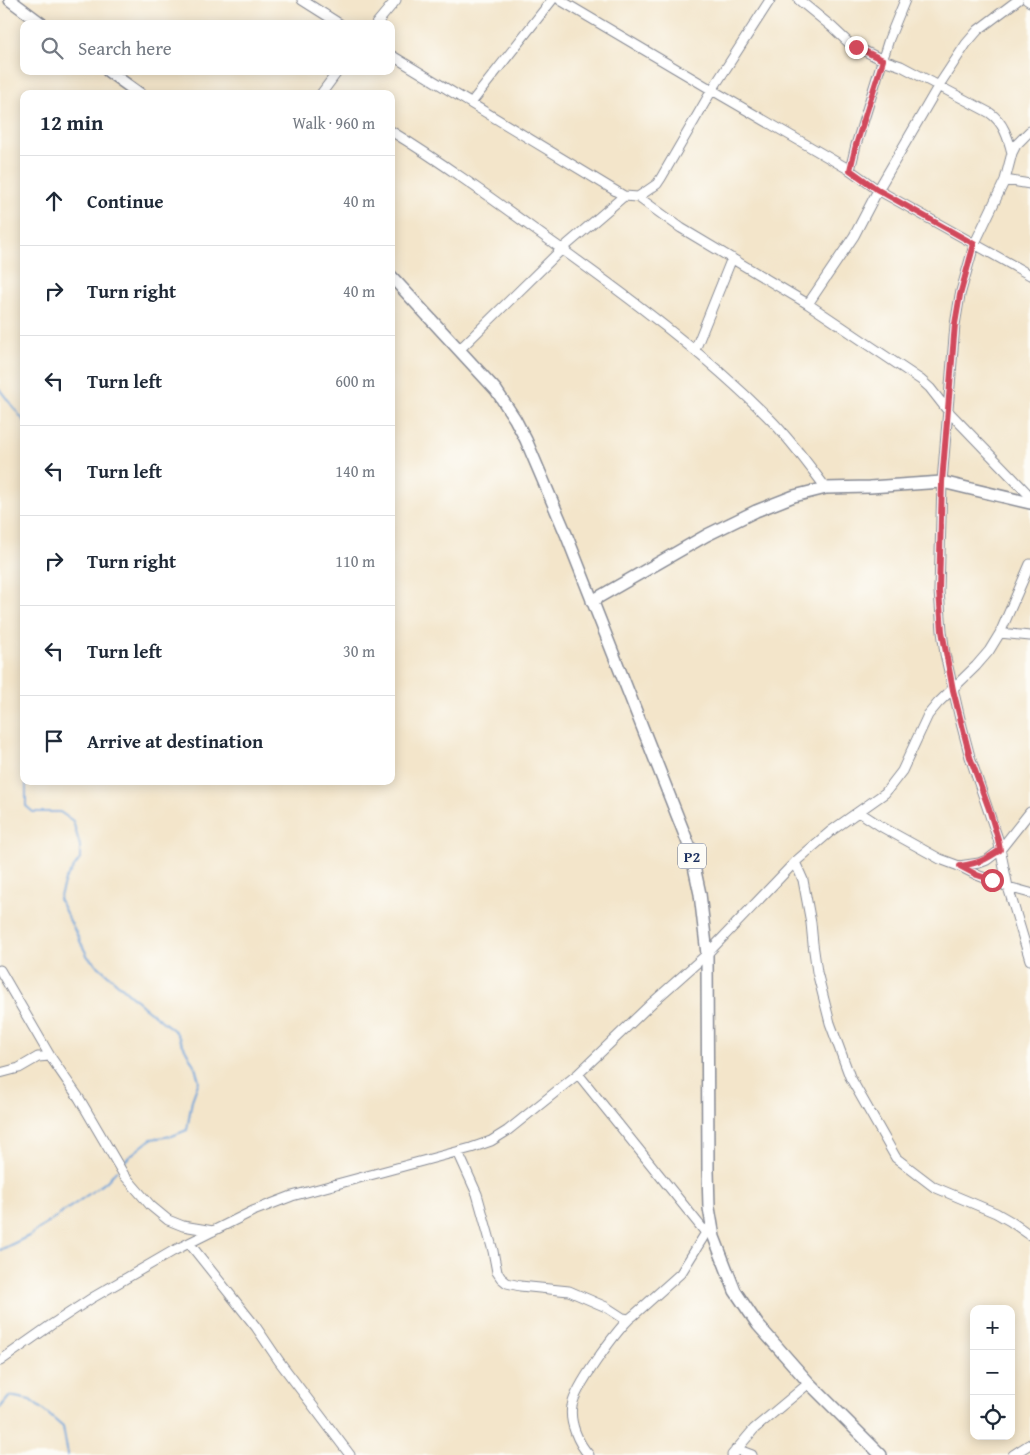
<!DOCTYPE html>
<html lang="en">
<head>
<meta charset="utf-8">
<style>
  :root { --surface:#fff; --page:#f6f6f7; --text:#1f2937; --muted:#747a83; --line:#e0e1e3 }
  body { margin:0; font-family:"Gentium Book Plus",serif; background:var(--page); color:var(--text) }
  .controls { position:absolute; right:15px; bottom:15px; display:grid; overflow:hidden; border-radius:10px; box-shadow:0 2px 12px #0003 }
  .controls button { width:45px; height:45px; display:grid; place-items:center; padding:0; border:0; border-bottom:1px solid var(--line); background:var(--surface); color:var(--text); font:25px sans-serif }
  .stop { position:absolute; width:15px; height:15px; margin:-11px; border:4px solid #d1495b; border-radius:50%; background:#fff }
  .stop.end { background:#d1495b; border-color:#fff; box-shadow:0 1px 5px #0008 }
  .list { margin:0; padding:0; list-style:none }
  h2 { display:flex; justify-content:space-between; align-items:center; height:65px; margin:0; padding:0 20px; font-size:21px }
  h2 small { font-size:16px; font-weight:400; color:var(--muted) }
  .list li { display:grid; grid-template-columns:32px 1fr auto; gap:15px; align-items:center; box-sizing:border-box; height:90px; padding:0 20px; border-top:1px solid var(--line) }
  .list b { display:block; font-size:19px; white-space:nowrap }
  .list em { font-size:16px; font-style:normal; color:var(--muted) }
  .icon { flex:none; width:28px; height:28px; fill:none; stroke:currentColor; stroke-width:2; stroke-linecap:round; stroke-linejoin:round }
  .map { position:relative; flex:none; width:1030px; height:1455px; overflow:hidden }
  .search { position:absolute; background:var(--surface); box-shadow:0 2px 12px #0003; left:20px; top:20px; width:375px; height:55px; display:flex; align-items:center; gap:12px; box-sizing:border-box; padding:0 18px; border-radius:10px; color:var(--muted); font-size:19px }
  .panel { position:absolute; background:var(--surface); box-shadow:0 2px 12px #0003; left:20px; top:90px; width:375px; height:695px; border-radius:10px }
  .map>svg:first-child { display:block }
  .lines { fill:none; stroke-linecap:round; stroke-linejoin:round }
  .stream { stroke:#6ba0d8; stroke-width:2 }
  .minor-casing { stroke:#878a94; stroke-width:11 }
  .major-casing { stroke:#878a94; stroke-width:14 }
  .minor { stroke:#fff; stroke-width:9 }
  .major { stroke:#fff; stroke-width:11 }
  .route { stroke:#d1495b; stroke-width:6 }
  .labels { text-anchor:middle; dominant-baseline:central; stroke-width:4; stroke-linejoin:round; paint-order:stroke }
  .shield { fill:#fdfcf7; stroke:#5f6c8c; stroke-width:1 }
  .shield-label { font-size:15px; font-weight:bold; fill:#1b2f5e }
</style>
</head>
<body>
<div class="map">
<svg width="1030" height="1455" viewBox="0 0 1030 1455">
  <rect width="100%" height="100%" fill="#fdfcf7"/>
  <filter id="ink" filterUnits="userSpaceOnUse"><feTurbulence type="fractalNoise" baseFrequency=".02" numOctaves="2"/><feDisplacementMap in="SourceGraphic" scale="10" xChannelSelector="R" yChannelSelector="G"/><feConvolveMatrix kernelMatrix="1 2 1 2 8 2 1 2 1" color-interpolation-filters="sRGB"/></filter>
  <filter id="wash" filterUnits="userSpaceOnUse"><feTurbulence type="fractalNoise" baseFrequency=".0096" numOctaves="4" result="noise"/><feDisplacementMap in="SourceGraphic" scale="20" xChannelSelector="R" yChannelSelector="G"/><feGaussianBlur stdDeviation="1.12" result="paint"/><feColorMatrix in="noise" values="0 0 0 0 0 0 0 0 0 0 0 0 0 0 0 0 0 1.4 0 .05"/><feComposite in="paint" operator="in"/></filter>
  <g filter="url(#wash)">
    <rect width="100%" height="100%" fill="#f3e5ca"/>
    <g class="lines">
      <!-- stream -->
      <path class="stream" d="M0 390 24 421
        M24 645V715
        M26 781V806L33 812H60L73 821 80 846V859L65 880 59 899 88 957 144 1007 176 1032 195 1067 199 1081 192 1100 187 1130 172 1136 151 1139 131 1155 122 1164
        M0 1250 29 1236 106 1182 117 1170
        M0 1408 10 1396 30 1400 48 1414 63 1427 68 1455"/>
    </g>
  </g>
  <g filter="url(#ink)">
    <g class="lines">
      <!-- minor casing -->
      <g class="minor-casing">
        <path id="minor" d="M302 0 340 24
          M560 0 712 90 850 170 878 190 1030 275
          M799 0 832 27 850 44 883 60 901 66 990 113C1003 122 1008 137 1012 153
          M1027 0 1030 2
          M376 24 396 0
          M391 55 624 196 638 197 681 228 808 304 921 380 930 388 948 411 1030 496
          M321 94 338 71
          M471 103 552 0
          M391 131C448 166 502 206 556 245 630 298 704 353 769 418 791 440 808 464 826 488
          M1030 131 1016 145 1012 153 1005 180 974 245 960 295 955 325 942 482 939 591 942 631 945 654 960 719 970 757 998 839 1008 887 1030 960
          M850 170 856 145 889 39 905 0
          M1005 180 1030 184
          M638 197 657 184 661 178 712 90 770 0
          M808 304 854 236 878 190 939 85 966 44 978 30 1018 0
          M459 350 562 249 624 196
          M695 350 732 258
          M1000 633 1030 636
          M859 812 882 827 940 859 959 866 979 863 987 860 1000 850 1030 812
          M795 862 803 880 811 923 813 944 817 972 830 1023 850 1077 896 1158 934 1187 996 1213 1010 1221 1030 1235
          M959 866 977 875 1008 887 1030 893
          M0 970 50 1056 79 1098 124 1175 151 1206 168 1220 183 1226 213 1231
          M0 1073 19 1068 38 1057 50 1056
          M578 1074 706 1233
          M458 1152 477 1194 493 1251 497 1272 501 1278 507 1283 520 1286 569 1291 606 1307 623 1318 629 1319 634 1315 681 1273 712 1223
          M189 1243 256 1327 279 1361 350 1455
          M0 1361 51 1325 92 1298 173 1251 253 1211 292 1196 471 1148 491 1141 507 1131 578 1074 653 1002 707 954 795 862 831 831 885 793 902 771 928 715 938 703 976 666 989 651 1000 633 1030 564
          M736 1449 752 1455
          M589 1455C578 1443 569 1422 572 1406 575 1387 615 1333 629 1319
          M732 1455 754 1429 809 1383
          M1013 1455 1030 1444"/>
      </g>
      <!-- major casing -->
      <g class="major-casing">
        <path id="major" d="M10 0 42 24
          M108 71 140 94
          M391 276 496 390 515 419 526 440 566 534 690 848 700 894 707 954 708 1171 709 1208 714 1237 735 1291 758 1325 809 1383 881 1455
          M592 601 707 535 756 511 794 496 826 488 870 487 942 482 1030 503"/>
      </g>
      <!-- minor -->
      <use href="#minor" class="minor"/>
      <!-- major -->
      <use href="#major" class="major"/>
    </g>
  </g>
  <g class="lines" filter="url(#ink)">
    <!-- route -->
    <path class="route" d="M856 47 883 60 856 145 850 170 878 190 974 244 960 295 955 324 942 482 939 591 942 631 953 690 970 757 989 809 998 839 1000 850C984 861 978 863 960 866L977 875 992 880"/>
  </g>
  <g class="labels">
    <!-- shield labels -->
    <rect class="shield" x="678" y="843.5" width="28" height="25" rx="4"/>
    <g class="shield-label">
      <text x="692" y="856">P2</text>
    </g>
  </g>
</svg>
<div class="controls">
<button>+</button>
<button>−</button>
<button><svg class="icon" aria-label="locate" viewBox="0 0 24 24"><circle cx="12" cy="12" r="6"/><path d="M12 2v4M12 18v4M2 12h4M18 12h4"/></svg></button>
</div>
<div class="stop" style="left:992px;top:880px"></div>
<div class="stop end" style="left:856px;top:47px"></div>
<div class="search"><svg class="icon" aria-label="search" viewBox="0 0 24 24"><circle cx="10" cy="10" r="6"/><path d="M15 15l6 6"/></svg>Search here</div>
<section class="panel">
<h2>12 min<small>Walk · 960 m</small></h2>
<ul class="list">
<li><svg class="icon" aria-label="ahead" viewBox="0 0 24 24"><path d="M12 20V5M6 11l6-6 6 6"/></svg><div><b>Continue</b></div><em>40 m</em></li>
<li><svg class="icon" aria-label="right" viewBox="0 0 24 24"><path d="M7 20v-9h11M14 6l5 5-5 5"/></svg><div><b>Turn right</b></div><em>40 m</em></li>
<li><svg class="icon" aria-label="left" viewBox="0 0 24 24"><path d="M17 20v-9H6M10 6l-5 5 5 5"/></svg><div><b>Turn left</b></div><em>600 m</em></li>
<li><svg class="icon" aria-label="left" viewBox="0 0 24 24"><path d="M17 20v-9H6M10 6l-5 5 5 5"/></svg><div><b>Turn left</b></div><em>140 m</em></li>
<li><svg class="icon" aria-label="right" viewBox="0 0 24 24"><path d="M7 20v-9h11M14 6l5 5-5 5"/></svg><div><b>Turn right</b></div><em>110 m</em></li>
<li><svg class="icon" aria-label="left" viewBox="0 0 24 24"><path d="M17 20v-9H6M10 6l-5 5 5 5"/></svg><div><b>Turn left</b></div><em>30 m</em></li>
<li><svg class="icon" aria-label="arrive" viewBox="0 0 24 24"><path d="M6 21V4h12l-3 4 3 4H6"/></svg><div><b>Arrive at destination</b></div></li>
</ul>
</section>
</div>
</body>
</html>
